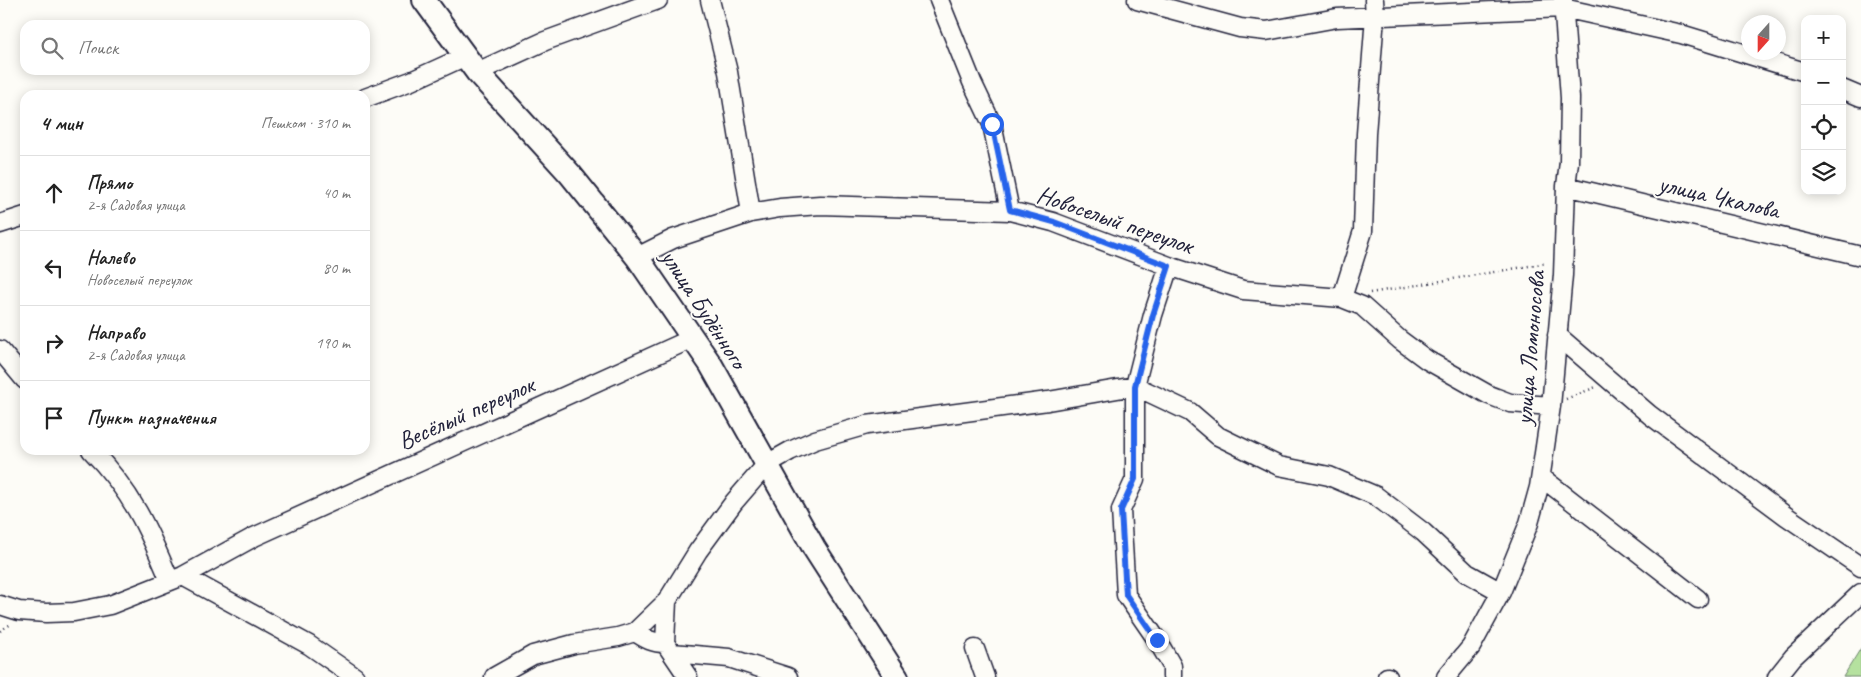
<!DOCTYPE html>
<html lang="ru">
<head>
<meta charset="utf-8">
<style>
  :root { --surface:#fff; --page:#f6f6f6; --text:#222; --muted:#767676; --line:#e0e0e0 }
  body { margin:0; font-family:Caveat,sans-serif; background:var(--page); color:var(--text) }
  .controls { position:absolute; right:15px; top:15px; display:grid; overflow:hidden; border-radius:10px; box-shadow:0 2px 12px #0003 }
  .controls button { width:45px; height:45px; display:grid; place-items:center; padding:0; border:0; border-bottom:1px solid var(--line); background:var(--surface); color:var(--text); font:25px sans-serif }
  .compass { position:absolute; left:1741px; top:15px; width:45px; height:45px; border-radius:50%; background:var(--surface); box-shadow:0 2px 12px #0003; rotate:201deg }
  .stop { position:absolute; width:15px; height:15px; margin:-11px; border:4px solid #2563eb; border-radius:50%; background:#fff }
  .stop.end { background:#2563eb; border-color:#fff; box-shadow:0 1px 5px #0008 }
  .list { margin:0; padding:0; list-style:none }
  h2 { display:flex; justify-content:space-between; align-items:center; height:65px; margin:0; padding:0 20px; font-size:21px }
  h2 small { font-size:16px; font-weight:400; color:var(--muted) }
  .list li { display:grid; grid-template-columns:32px 1fr auto; gap:15px; align-items:center; box-sizing:border-box; height:75px; padding:0 20px; border-top:1px solid var(--line) }
  .list b { display:block; font-size:19px; white-space:nowrap }
  .list p { margin:0; font-size:16px; white-space:nowrap; color:var(--muted) }
  .list em { font-size:16px; font-style:normal; color:var(--muted) }
  .icon { flex:none; width:28px; height:28px; fill:none; stroke:currentColor; stroke-width:2; stroke-linecap:round; stroke-linejoin:round }
  .map { position:relative; flex:none; width:1861px; height:677px; overflow:hidden }
  .search { position:absolute; background:var(--surface); box-shadow:0 2px 12px #0003; left:20px; top:20px; width:350px; height:55px; display:flex; align-items:center; gap:12px; box-sizing:border-box; padding:0 18px; border-radius:15px; color:var(--muted); font-size:19px }
  .panel { position:absolute; background:var(--surface); box-shadow:0 2px 12px #0003; left:20px; top:90px; width:350px; height:365px; border-radius:15px }
  .map>svg:first-child { display:block }
  .green { fill:#b5e19f; stroke:#6c826d }
  .lines { fill:none; stroke-linecap:round; stroke-linejoin:round }
  .minor-casing { stroke:#22223b; stroke-width:21 }
  .major-casing { stroke:#22223b; stroke-width:26 }
  .path { stroke:#22223b; stroke-width:2.5; stroke-dasharray:1 4; stroke-linecap:butt }
  .minor { stroke:#fdfcf7; stroke-width:18 }
  .major { stroke:#fdfcf7; stroke-width:22 }
  .route { stroke:#2563eb; stroke-width:6 }
  .labels { text-anchor:middle; dominant-baseline:central; stroke-width:4; stroke-linejoin:round; paint-order:stroke }
  .street-label { font-size:25px; fill:#22223b; stroke:#fdfcf7 }
</style>
</head>
<body>
<div class="map">
<svg width="1861" height="677" viewBox="0 0 1861 677">
  <rect width="100%" height="100%" fill="#fdfcf7"/>
  <filter id="ink" filterUnits="userSpaceOnUse"><feTurbulence type="fractalNoise" baseFrequency=".02" numOctaves="2"/><feDisplacementMap in="SourceGraphic" scale="10" xChannelSelector="R" yChannelSelector="G"/><feConvolveMatrix kernelMatrix="1 2 1 2 8 2 1 2 1" color-interpolation-filters="sRGB"/></filter>
  <g filter="url(#ink)">
    <!-- green -->
    <path class="green" d="M1861 648V677H1843Z"/>
    <g class="lines">
      <!-- minor casing -->
      <g class="minor-casing">
        <path id="minor" d="M710 0 728 72 751 213
          M939 0 972 82 992 124 1010 211
          M1137 0 1240 28 1266 31 1337 18 1563 8 1681 34 1805 72
          M477 72 545 41 658 0
          M1842 89 1861 97
          M365 98 411 81 466 56
          M1566 186 1861 256
          M0 224 25 216
          M637 257 673 239 751 213 780 208 820 205 1010 211 1053 222 1169 266 1243 290 1342 298 1362 306 1400 340 1427 360 1489 395 1510 403 1551 406
          M1169 266 1153 315 1135 386V479L1121 510 1126 595 1157 640 1172 666V677
          M1342 298 1363 231 1366 134 1375 16 1374 0
          M1557 335 1650 415 1786 516 1861 567
          M0 350 25 380
          M91 450C132 492 148 528 170 581
          M1541 477 1698 599
          M183 576 309 645 355 677
          M667 601 665 643 688 677
          M0 605 19 611 46 613 74 612 110 605 183 576 254 537 691 339
          M635 632C645 639 653 643 665 643
          M975 649 985 677
          M672 653 729 658 788 677
          M494 677 533 655 574 644 618 637 635 632 667 601 698 551 734 502 767 464 790 451 815 440 867 425 1048 401 1135 386 1190 412 1218 436 1279 466 1329 476 1376 496 1423 532 1467 573 1501 592
          M1387 677H1388
          M1446 677 1471 647 1501 592 1529 523 1539 487 1551 406 1563 275 1566 186 1569 162 1570 98 1563 0
          M1777 677 1793 657 1861 593"/>
      </g>
      <!-- major casing -->
      <g class="major-casing">
        <path id="major" d="M424 0 477 72 570 174 637 257 711 365 814 548 897 677"/>
      </g>
      <!-- path -->
      <path class="path" d="M1370 293 1547 263
        M1566 399 1596 387
        M0 631 11 624"/>
      <!-- minor -->
      <use href="#minor" class="minor"/>
      <!-- major -->
      <use href="#major" class="major"/>
    </g>
  </g>
  <g class="lines" filter="url(#ink)">
    <!-- route -->
    <path class="route" d="M992 124 1010 210 1054 222 1169 266 1153 315 1135 386V479L1121 510 1126 595 1157 640"/>
  </g>
  <g class="labels">
    <!-- street labels -->
    <g class="street-label">
      <text transform="translate(1719 197) rotate(13)">улица Чкалова</text>
      <text transform="translate(1115 220) rotate(19)">Новоселый переулок</text>
      <text transform="translate(704 309) rotate(57)">улица Будённого</text>
      <text transform="translate(1530 348) rotate(-85)">улица Ломоносова</text>
      <text transform="translate(466 413) rotate(-24)">Весёлый переулок</text>
    </g>
  </g>
</svg>
<div class="controls">
<button>+</button>
<button>−</button>
<button><svg class="icon" aria-label="locate" viewBox="0 0 24 24"><circle cx="12" cy="12" r="6"/><path d="M12 2v4M12 18v4M2 12h4M18 12h4"/></svg></button>
<button><svg class="icon" aria-label="layers" viewBox="0 0 24 24"><path d="M12 4l9 5-9 5-9-5zM3 14l9 5 9-5"/></svg></button>
</div>
<svg class="compass" viewBox="-18 -18 36 36"><path d="M0-13l5 13h-10z" fill="#e53935"/><path d="M0 13l5-13h-10z" fill="#767676"/></svg>
<div class="stop" style="left:992px;top:124px"></div>
<div class="stop end" style="left:1157px;top:640px"></div>
<div class="search"><svg class="icon" aria-label="search" viewBox="0 0 24 24"><circle cx="10" cy="10" r="6"/><path d="M15 15l6 6"/></svg>Поиск</div>
<section class="panel">
<h2>4 мин<small>Пешком · 310 m</small></h2>
<ul class="list">
<li><svg class="icon" aria-label="ahead" viewBox="0 0 24 24"><path d="M12 20V5M6 11l6-6 6 6"/></svg><div><b>Прямо</b><p>2-я Садовая улица</p></div><em>40 m</em></li>
<li><svg class="icon" aria-label="left" viewBox="0 0 24 24"><path d="M17 20v-9H6M10 6l-5 5 5 5"/></svg><div><b>Налево</b><p>Новоселый переулок</p></div><em>80 m</em></li>
<li><svg class="icon" aria-label="right" viewBox="0 0 24 24"><path d="M7 20v-9h11M14 6l5 5-5 5"/></svg><div><b>Направо</b><p>2-я Садовая улица</p></div><em>190 m</em></li>
<li><svg class="icon" aria-label="arrive" viewBox="0 0 24 24"><path d="M6 21V4h12l-3 4 3 4H6"/></svg><div><b>Пункт назначения</b></div></li>
</ul>
</section>
</div>
</body>
</html>
